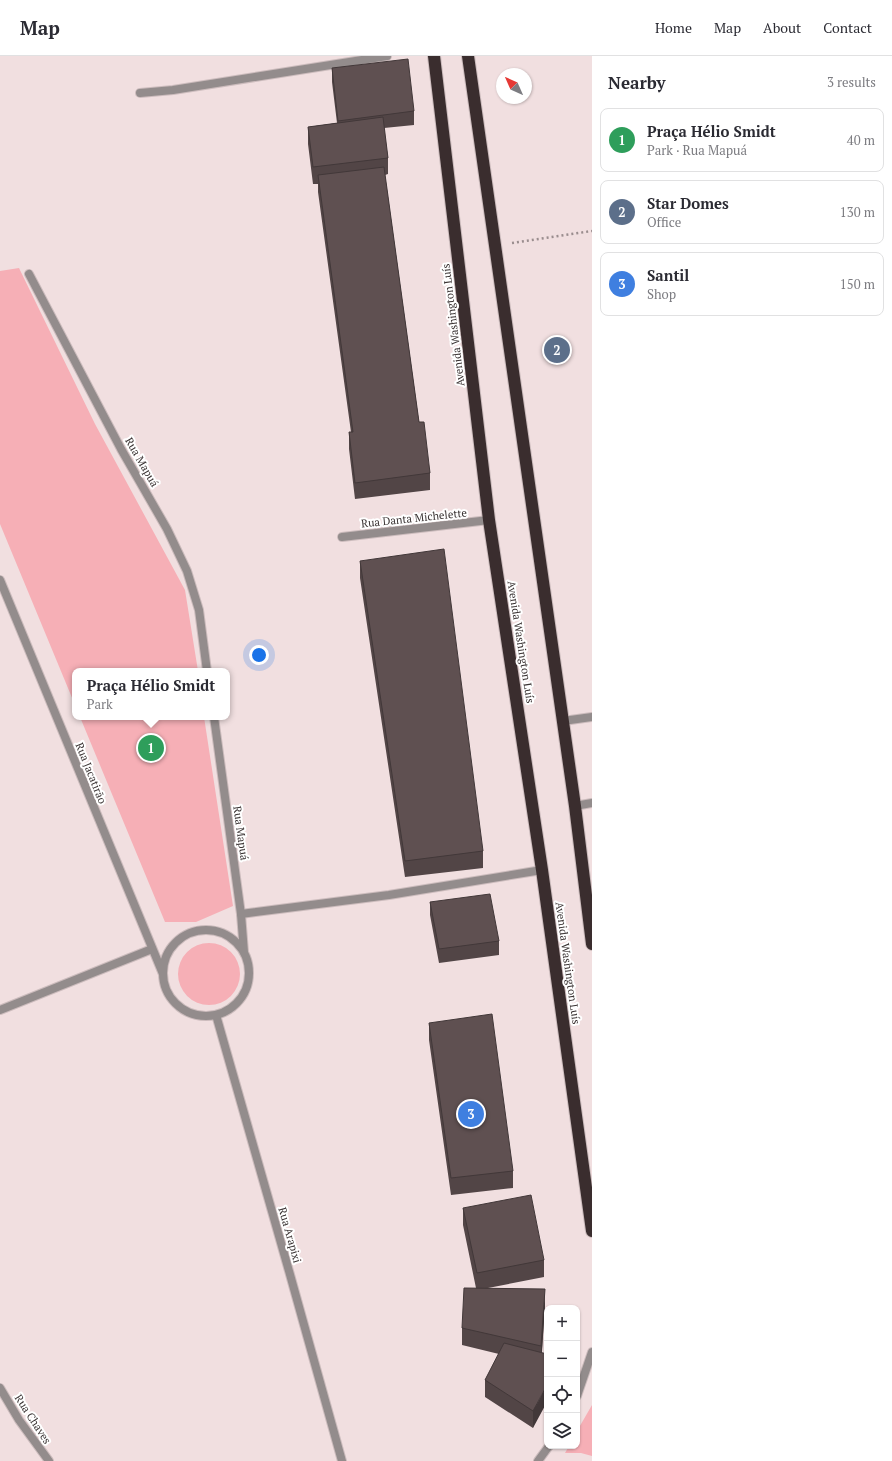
<!DOCTYPE html>
<html lang="en">
<head>
<meta charset="utf-8">
<style>
  :root { --surface:#fff; --page:#f2f2f3; --text:#2b2b33; --muted:#7c7c81; --line:#e1e1e2; --accent:#0b8043 }
  body { margin:0; font-family:"PT Serif",serif; background:var(--page); color:var(--text) }
  .controls { position:absolute; right:12px; bottom:12px; display:grid; overflow:hidden; border-radius:8px; box-shadow:0 1px 3px #0004 }
  .controls button { width:36px; height:36px; display:grid; place-items:center; padding:0; border:0; border-bottom:1px solid var(--line); background:var(--surface); color:var(--text); font:20px sans-serif }
  .compass { position:absolute; left:496px; top:12px; width:36px; height:36px; border-radius:50%; background:var(--surface); box-shadow:0 1px 3px #0004; rotate:315deg }
  .you { position:absolute; left:259px; top:599px; width:14px; height:14px; margin:-10px; border:3px solid #fff; border-radius:50%; background:#1a73e8; box-shadow:0 0 0 6px #1a73e833 }
  .badge { display:grid; place-items:center; width:26px; height:26px; border-radius:50%; background:var(--accent); color:#fff; font-size:13px; font-weight:700 }
  .pin { position:absolute; translate:-50% -50%; border:2px solid #fff; box-shadow:0 1px 4px #0006 }
  .popup { position:absolute; left:72px; top:612px; width:158px; height:52px; box-sizing:border-box; display:grid; place-content:center; border-radius:8px; background:var(--surface); filter:drop-shadow(0 1px 3px #0005); font-size:13px; white-space:nowrap; color:var(--muted) }
  .popup b { font-size:15px; color:var(--text) }
  .popup::after { content:''; position:absolute; left:50%; top:100%; margin-left:-8px; border:8px solid transparent; border-top-color:var(--surface) }
  .list { margin:0; padding:0; list-style:none }
  h2 { display:flex; justify-content:space-between; align-items:center; height:52px; margin:0; padding:0 16px; font-size:17px }
  h2 small { font-size:13px; font-weight:400; color:var(--muted) }
  .list li { display:grid; grid-template-columns:26px 1fr auto; gap:12px; align-items:center; box-sizing:border-box; height:64px; margin:0 8px 8px; padding:0 8px; border:1px solid var(--line); border-radius:8px }
  .list b { display:block; font-size:15px; white-space:nowrap }
  .list p { margin:0; font-size:13px; white-space:nowrap; color:var(--muted) }
  .list em { font-size:13px; font-style:normal; color:var(--muted) }
  .icon { flex:none; width:22px; height:22px; fill:none; stroke:currentColor; stroke-width:2; stroke-linecap:round; stroke-linejoin:round }
  .map { position:relative; flex:none; width:592px; height:1405px; overflow:hidden }
  header { display:flex; align-items:center; gap:24px; box-sizing:border-box; height:56px; padding:0 20px; background:var(--surface); border-bottom:1px solid var(--line) }
  header strong { font-size:19px }
  nav { display:flex; gap:22px; margin-inline-start:auto; font-size:14px }
  main { display:flex }
  aside { flex:1; background:var(--surface) }
  .map>svg:first-child { display:block }
  .green { fill:#f6afb6 }
  .lines { fill:none; stroke-linecap:round; stroke-linejoin:round }
  .lane-casing { stroke:#ccbcbd; stroke-width:10 }
  .street-casing { stroke:#ccbcbd; stroke-width:10 }
  .highway-casing { stroke:#ccbcbd; stroke-width:14 }
  .path { stroke:#9a8d8e; stroke-width:2.5; stroke-dasharray:2 3; stroke-linecap:butt }
  .lane { stroke:#938c8c; stroke-width:8 }
  .street { stroke:#938c8c; stroke-width:8 }
  .highway { stroke:#3a2d2e; stroke-width:12 }
  .wall { fill:#524546 }
  .shaded-wall { fill:#423839 }
  .building { fill:#5f5051; stroke:#423839 }
  .labels { text-anchor:middle; dominant-baseline:central; stroke-width:4; stroke-linejoin:round; paint-order:stroke }
  .street-label { font-size:11px; fill:#393232; stroke:#fff }
</style>
</head>
<body>
<header>
<strong>Map</strong>
<nav><a>Home</a><a>Map</a><a>About</a><a>Contact</a></nav>
</header>
<main>
<div class="map">
<svg width="592" height="1405" viewBox="0 0 592 1405">
  <rect width="100%" height="100%" fill="#f1dfe0"/>
  <!-- green -->
  <path class="green" d="M19 212 95 368 185 534 198 615H75V649L0 468V215Z
    M80 661H204L233 850 196 866H165Z
    M178 918a31 31 0 1 1 62 0a31 31 0 1 1-62 0Z
    M592 1349V1400L581 1397H565L569 1390H577V1375Z"/>
  <g class="lines">
    <!-- lane casing -->
    <g class="lane-casing">
      <path id="lane" d="M575 750 592 747
        M241 858 389 839 542 814
        M0 954 152 893"/>
    </g>
    <!-- street casing -->
    <g class="street-casing">
      <path id="street" d="M140 37 173 34 387 0
        M29 218 121 393 167 473 187 515 199 554 207 615
        M342 481 489 464
        M0 524 163 918
        M214 661 241 858 244 896
        M563 665 592 661
        M163 917a43 43 0 1 1 86 0a43 43 0 1 1-86 0Z
        M216 959 289 1215 342 1405
        M0 1332 19 1364 49 1405
        M577 1340 592 1296
        M538 1405 549 1390"/>
    </g>
    <!-- highway casing -->
    <g class="highway-casing">
      <path id="highway" d="M434 0 489 464 542 814 592 1175
        M468 0 575 750 592 888"/>
    </g>
    <!-- path -->
    <path class="path" d="M512 187 592 175"/>
    <!-- lane -->
    <use href="#lane" class="lane"/>
    <!-- street -->
    <use href="#street" class="street"/>
    <!-- highway -->
    <use href="#highway" class="highway"/>
  </g>
  <!-- wall -->
  <path class="wall" d="M332 12 414 55V69L384 72 388 102V118L385 119 419 366 430 417V434L355 443 349 393V376H351L318 136V128H313L308 88V71L337 67 332 26Z
    M360 505 483 795V812L405 821 360 522Z
    M430 846 499 885V899L439 907 430 859Z
    M429 967 513 1115V1132L451 1139 429 984Z
    M463 1152 544 1204V1221L488 1232 545 1249 542 1296 533 1372 485 1341V1324L499 1298 462 1289V1272L476 1232 463 1169Z"/>
  <!-- shaded-wall -->
  <path class="shaded-wall" d="M545 1233V1249L541 1307V1290Z
    M547 1329V1346L533 1372V1355Z"/>
  <!-- building -->
  <path class="building" d="M408 3 414 55 338 65 332 12Z
    M383 61 388 102 313 111 308 71Z
    M384 111 419 366H424L430 417 355 427 349 376H353L318 119Z
    M444 493 483 795 405 805 360 505Z
    M490 838 499 885 439 893 430 846Z
    M492 958 513 1115 451 1122 429 967Z
    M531 1139 544 1204 477 1217 463 1152Z
    M464 1232 545 1233 541 1290 462 1272Z
    M504 1287 547 1298V1329L533 1355 485 1324Z"/>
  <g class="labels">
    <!-- street labels -->
    <g class="street-label">
      <text transform="translate(453 269) rotate(-97)">Avenida Washington Luís</text>
      <text transform="translate(142 406) rotate(60)">Rua Mapuá</text>
      <text transform="translate(414 462) rotate(-6)">Rua Danta Michelette</text>
      <text transform="translate(521 586) rotate(81)">Avenida Washington Luís</text>
      <text transform="translate(91 717) rotate(68)">Rua Jacatirão</text>
      <text transform="translate(241 777) rotate(82)">Rua Mapuá</text>
      <text transform="translate(568 907) rotate(82)">Avenida Washington Luís</text>
      <text transform="translate(290 1179) rotate(74)">Rua Arapixi</text>
      <text transform="translate(33 1363) rotate(57)">Rua Chaves</text>
    </g>
  </g>
</svg>
<div class="controls">
<button>+</button>
<button>−</button>
<button><svg class="icon" aria-label="locate" viewBox="0 0 24 24"><circle cx="12" cy="12" r="6"/><path d="M12 2v4M12 18v4M2 12h4M18 12h4"/></svg></button>
<button><svg class="icon" aria-label="layers" viewBox="0 0 24 24"><path d="M12 4l9 5-9 5-9-5zM3 14l9 5 9-5"/></svg></button>
</div>
<svg class="compass" viewBox="-18 -18 36 36"><path d="M0-13l5 13h-10z" fill="#e53935"/><path d="M0 13l5-13h-10z" fill="#7c7c81"/></svg>
<div class="you"></div>
<div class="pin badge" style="left:151px;top:692px;background:#2e9e5b">1</div>
<div class="popup"><b>Praça Hélio Smidt</b>Park</div>
<div class="pin badge" style="left:557px;top:294px;background:#5c6f8a">2</div>
<div class="pin badge" style="left:471px;top:1058px;background:#3f7fe0">3</div>
</div>
<aside>
<h2>Nearby<small>3 results</small></h2>
<ul class="list">
<li><span class="badge" style="background:#2e9e5b">1</span><div><b>Praça Hélio Smidt</b><p>Park · Rua Mapuá</p></div><em>40 m</em></li>
<li><span class="badge" style="background:#5c6f8a">2</span><div><b>Star Domes</b><p>Office</p></div><em>130 m</em></li>
<li><span class="badge" style="background:#3f7fe0">3</span><div><b>Santil</b><p>Shop</p></div><em>150 m</em></li>
</ul>
</aside>
</main>
</body>
</html>
